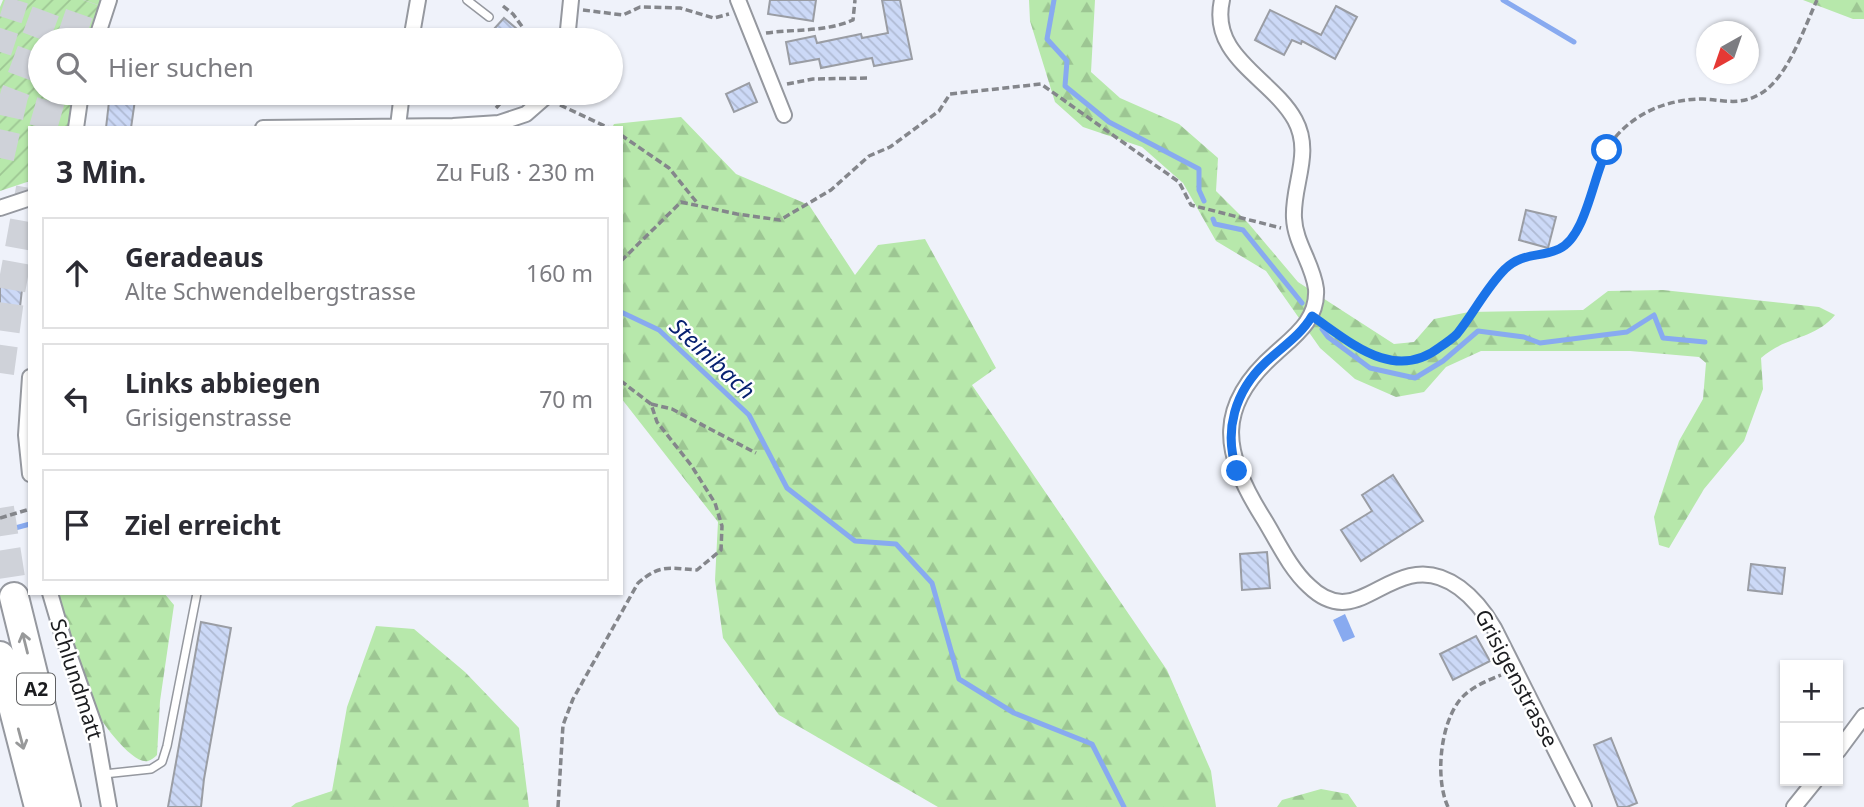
<!DOCTYPE html>
<html lang="de">
<head>
<meta charset="utf-8">
<style>
  :root { --surface:#fff; --page:#f7f7f7; --text:#2b2b33; --muted:#7c7c81; --line:#e1e1e2 }
  body { margin:0; font-family:"Noto Sans",sans-serif; background:var(--page); color:var(--text) }
  .controls { position:absolute; right:21px; bottom:21px; display:grid; overflow:hidden; border-radius:0px; box-shadow:0 2px 5px #0004 }
  .controls button { width:63px; height:63px; display:grid; place-items:center; padding:0; border:0; border-bottom:2px solid var(--line); background:var(--surface); color:var(--text); font:35px sans-serif }
  .compass { position:absolute; left:1696px; top:21px; width:63px; height:63px; border-radius:50%; background:var(--surface); box-shadow:0 2px 5px #0004; rotate:220deg }
  .stop { position:absolute; width:21px; height:21px; margin:-16px; border:5px solid #1a73e8; border-radius:50%; background:#fff }
  .stop.end { background:#1a73e8; border-color:#fff; box-shadow:0 2px 7px #0008 }
  .list { margin:0; padding:0; list-style:none }
  h2 { display:flex; justify-content:space-between; align-items:center; height:91px; margin:0; padding:0 28px; font-size:30px }
  h2 small { font-size:23px; font-weight:400; color:var(--muted) }
  .list li { display:grid; grid-template-columns:46px 1fr auto; gap:21px; align-items:center; box-sizing:border-box; height:112px; margin:0 14px 14px; padding:0 14px; border:2px solid var(--line); border-radius:0px }
  .list b { display:block; font-size:26px; white-space:nowrap }
  .list p { margin:0; font-size:23px; white-space:nowrap; color:var(--muted) }
  .list em { font-size:23px; font-style:normal; color:var(--muted) }
  .icon { flex:none; width:38px; height:38px; fill:none; stroke:currentColor; stroke-width:2; stroke-linecap:round; stroke-linejoin:round }
  .map { position:relative; flex:none; width:1864px; height:807px; overflow:hidden }
  .search { position:absolute; background:var(--surface); box-shadow:0 2px 5px #0004; left:28px; top:28px; width:595px; height:77px; display:flex; align-items:center; gap:18px; box-sizing:border-box; padding:0 24px; border-radius:38px; color:var(--muted); font-size:26px }
  .panel { position:absolute; background:var(--surface); box-shadow:0 2px 5px #0004; left:28px; top:126px; width:595px; height:469px; border-radius:0px }
  .map>svg:first-child { display:block }
  .forest { fill:url(#forest-firs) }
  .garden { fill:url(#garden-furrows) }
  .water { fill:#88aaf0 }
  .lines { fill:none; stroke-linecap:round; stroke-linejoin:round }
  .stream { stroke:#88aaf0; stroke-width:5 }
  .building { fill:url(#building-back-hatch); stroke:#9a9da4; stroke-width:2 }
  .primary-tunnel { stroke:#cfd2d9; stroke-width:23; stroke-dasharray:23 11; stroke-linecap:butt }
  .highway-tunnel { stroke:#cfd2d9; stroke-width:28; stroke-dasharray:28 14; stroke-linecap:butt }
  .lane-casing { stroke:#95989f; stroke-width:10 }
  .street-casing { stroke:#95989f; stroke-width:18 }
  .highway-casing { stroke:#95989f; stroke-width:32 }
  .path { stroke:#84868b; stroke-width:3.5; stroke-dasharray:7 3.5; stroke-linecap:butt }
  .lane { stroke:#fff; stroke-width:7 }
  .street { stroke:#fff; stroke-width:14 }
  .highway { stroke:#fff; stroke-width:28 }
  .oneway { stroke:#98999a }
  .route { stroke:#1a73e8; stroke-width:9 }
  .labels { text-anchor:middle; dominant-baseline:central; stroke-width:5; stroke-linejoin:round; paint-order:stroke }
  .shield { fill:#fff; stroke:#5f6062; stroke-width:2 }
  .shield-label { font-size:19px; font-weight:bold; fill:#1b1c1f }
  .street-label { font-size:21px; fill:#1b1c1f; stroke:#fff }
  .water-label { font-size:23px; font-style:italic; fill:#072170; stroke:#fff }
</style>
</head>
<body>
<div class="map">
<svg width="1864" height="807" viewBox="0 0 1864 807">
  <defs>
    <pattern id="forest-firs" width="22" height="20" patternUnits="userSpaceOnUse" patternTransform="scale(1.75)"><rect width="22" height="20" fill="#b7e8ab"/><path d="M5 1l3.5 6h-7zM16 11l3.5 6h-7z" fill="#9dc693"/></pattern>
    <pattern id="garden-furrows" width="10" height="10" patternUnits="userSpaceOnUse" patternTransform="scale(1.75)"><rect width="10" height="10" fill="#b7e8ab"/><path d="M-1 1l2-2M0 10L10 0M9 11l2-2" fill="none" stroke="#9dc693"/></pattern>
    <pattern id="building-back-hatch" width="6" height="6" patternUnits="userSpaceOnUse" patternTransform="scale(1.75)"><rect width="6" height="6" fill="#ccd9f7"/><path d="M-1 5l2 2M0 0l6 6M5-1l2 2" fill="none" stroke="#afbad3"/></pattern>
  </defs>
  <rect width="100%" height="100%" fill="#eff2fa"/>
  <!-- forest -->
  <path class="forest" d="M1029 0H1095L1091 72 1120 98 1179 124 1218 158 1216 191 1249 224 1298 282 1394 344 1414 342 1434 319 1469 312 1583 310 1608 291 1663 290 1819 307 1835 315C1814 340 1785 336 1761 358L1763 389 1744 441 1704 489 1669 548 1659 545 1654 517 1679 441 1703 399 1706 363 1699 357 1630 351H1481L1446 367 1424 392 1396 397 1355 379 1320 348 1266 271 1216 241 1183 183 1142 147 1083 127 1055 102 1030 21Z
    M1803 0H1864V19H1853Z
    M681 117 736 174 809 205 855 275 878 245 925 239 996 368 972 385 1167 670 1211 771 1216 807H938L779 715 723 638 715 580 718 522 621 398V128H612L614 124Z
    M56 593H164L174 605 160 701 157 755C155 757 151 760 148 761 132 765 99 719 93 706 78 674 66 628 56 593Z
    M376 626 414 629 465 672 519 728 529 807H291L296 803 332 791 347 707Z
    M1321 789 1348 794 1357 807H1277L1282 800Z"/>
  <!-- garden -->
  <path class="garden" d="M3 0H102L88 40H40V93H72L69 128H30V181L0 191V7Z"/>
  <!-- water -->
  <path class="water" d="M1345 614 1355 637 1343 642 1333 620Z"/>
  <g class="lines">
    <!-- stream -->
    <path class="stream" d="M1054 0 1047 39 1067 61 1065 86 1109 122 1199 169V190L1204 201
      M1503 0 1574 42
      M1213 219 1215 224 1243 230 1302 303
      M621 312 659 330 749 415 787 488 855 541 896 544 932 583 959 679 1014 713 1092 744 1124 807
      M1322 329 1328 337 1370 368 1415 378 1443 361 1478 331 1524 337 1540 343 1627 332 1654 315 1663 338 1705 342
      M0 532 30 524"/>
  </g>
  <!-- building -->
  <path class="building" d="M770 0H816L813 21 768 14Z
    M882 0H900L912 59 874 66 872 58 821 68 819 59 790 64 786 42 815 36 817 43 861 34 862 38 888 33Z
    M1336 6 1357 17 1335 59 1302 41 1301 44 1292 40 1284 55 1255 40 1270 10 1321 35Z
    M504 18 530 40H484Z
    M749 83 757 102 734 112 726 94Z
    M110 93H136L131 128H106Z
    M1526 210 1556 217 1548 248 1519 240Z
    M0 286 22 289 18 325 0 323Z
    M1393 475 1423 521 1361 561 1341 530 1372 511 1362 495Z
    M1267 552 1270 588 1242 590 1240 554Z
    M1751 564 1785 568 1782 594 1748 590Z
    M201 622 231 628 204 779 201 807H168Z
    M1476 636 1490 661 1453 680 1440 654Z
    M1611 738 1637 803 1627 807H1618L1594 745Z"/>
  <g class="lines">
    <!-- primary-tunnel -->
    <path class="primary-tunnel" d="M0 52 17 0"/>
    <!-- highway-tunnel -->
    <path class="highway-tunnel" d="M70 40 84 0
      M43 128 53 93
      M0 158 14 96 50 0
      M0 373 11 292 30 188
      M0 508 14 597"/>
    <!-- lane casing -->
    <g class="lane-casing">
      <path id="lane" d="M467 0 489 17
        M104 774 151 769 162 762 167 746 197 593"/>
    </g>
    <!-- street casing -->
    <g class="street-casing">
      <path id="street" d="M738 0 784 115
        M1222 0C1209 57 1272 78 1295 120 1313 153 1292 185 1294 218 1295 243 1313 264 1316 289 1318 319 1296 335 1276 353 1215 406 1222 452 1262 516 1276 538 1289 568 1309 586 1347 623 1372 585 1410 576 1447 567 1477 599 1494 628L1584 807
        M96 40 109 0
        M411 40 418 0
        M567 40 571 0
        M398 126 402 93
        M76 128 81 93
        M263 128 453 126 499 123 526 114 550 93
        M0 208 30 198
        M30 377 26 435 30 474
        M50 593 63 637 95 727 109 807
        M1838 751 1864 716
        M1794 807 1815 781"/>
    </g>
    <!-- highway casing -->
    <g class="highway-casing">
      <path id="highway" d="M14 597 66 807
        M0 656 39 807"/>
    </g>
    <!-- path -->
    <path class="path" d="M503 6 513 14 526 32V40
      M583 10 623 15 640 7 680 8 714 18 729 14
      M766 33C796 29 825 32 853 20L855 0
      M787 84 813 79 870 78
      M560 105 609 128
      M496 108 510 93
      M621 135 669 168 698 204
      M621 261 681 202 737 214 780 220 831 190 869 156 890 147 939 111 950 94 1041 84 1179 182 1191 205 1281 228
      M1322 323C1359 348 1398 380 1441 347 1446 343 1453 339 1457 333 1474 312 1486 284 1508 266 1531 249 1557 260 1574 236 1596 204 1590 162 1621 131 1643 109 1673 99 1703 99 1725 100 1739 106 1760 94 1788 78 1804 28 1817 0
      M651 404 672 409 756 453
      M0 518 30 509
      M558 807 563 725 573 699 638 583C660 564 669 568 697 570L721 550 722 526 715 503 691 465 657 422 651 404 621 381
      M1448 807C1435 779 1440 726 1459 701 1469 688 1486 681 1501 675"/>
    <!-- lane -->
    <use href="#lane" class="lane"/>
    <!-- street -->
    <use href="#street" class="street"/>
    <!-- highway -->
    <use href="#highway" class="highway"/>
  </g>
  <!-- one-way arrows -->
  <defs><path id="oneway-shaft" d="M-6 0H5M1.5-3L5.5 0L1.5 3" fill="none" stroke-width="1.6" stroke-linecap="round" stroke-linejoin="round" transform="scale(1.75)"/></defs>
  <g class="oneway">
    <use href="#oneway-shaft" transform="translate(25 643) rotate(-104)"/>
    <use href="#oneway-shaft" transform="translate(21 739) rotate(75)"/>
  </g>
  <g class="lines">
    <!-- route -->
    <path class="route" d="M1237 471C1223 431 1235 391 1266 362 1282 347 1301 335 1312 316 1350 342 1394 383 1440 347 1446 343 1452 339 1457 334 1474 313 1486 288 1505 269 1523 252 1539 258 1559 249 1586 237 1593 176 1607 150"/>
  </g>
  <g class="labels">
    <!-- shield labels -->
    <rect class="shield" x="17" y="673.5" width="38" height="31" rx="5"/>
    <g class="shield-label">
      <text x="36" y="689">A2</text>
    </g>
    <!-- street labels -->
    <g class="street-label">
      <text transform="translate(1517 678) rotate(62)">Grisigenstrasse</text>
      <text transform="translate(77 679) rotate(72)">Schlundmatt</text>
    </g>
    <!-- water labels -->
    <g class="water-label">
      <text transform="translate(713 358) rotate(43)">Steinibach</text>
    </g>
  </g>
</svg>
<div class="controls">
<button>+</button>
<button>−</button>
</div>
<svg class="compass" viewBox="-18 -18 36 36"><path d="M0-13l5 13h-10z" fill="#e53935"/><path d="M0 13l5-13h-10z" fill="#7c7c81"/></svg>
<div class="stop" style="left:1607px;top:150px"></div>
<div class="stop end" style="left:1237px;top:471px"></div>
<div class="search"><svg class="icon" aria-label="search" viewBox="0 0 24 24"><circle cx="10" cy="10" r="6"/><path d="M15 15l6 6"/></svg>Hier suchen</div>
<section class="panel">
<h2>3 Min.<small>Zu Fuß · 230 m</small></h2>
<ul class="list">
<li><svg class="icon" aria-label="ahead" viewBox="0 0 24 24"><path d="M12 20V5M6 11l6-6 6 6"/></svg><div><b>Geradeaus</b><p>Alte Schwendelbergstrasse</p></div><em>160 m</em></li>
<li><svg class="icon" aria-label="left" viewBox="0 0 24 24"><path d="M17 20v-9H6M10 6l-5 5 5 5"/></svg><div><b>Links abbiegen</b><p>Grisigenstrasse</p></div><em>70 m</em></li>
<li><svg class="icon" aria-label="arrive" viewBox="0 0 24 24"><path d="M6 21V4h12l-3 4 3 4H6"/></svg><div><b>Ziel erreicht</b></div></li>
</ul>
</section>
</div>
</body>
</html>
